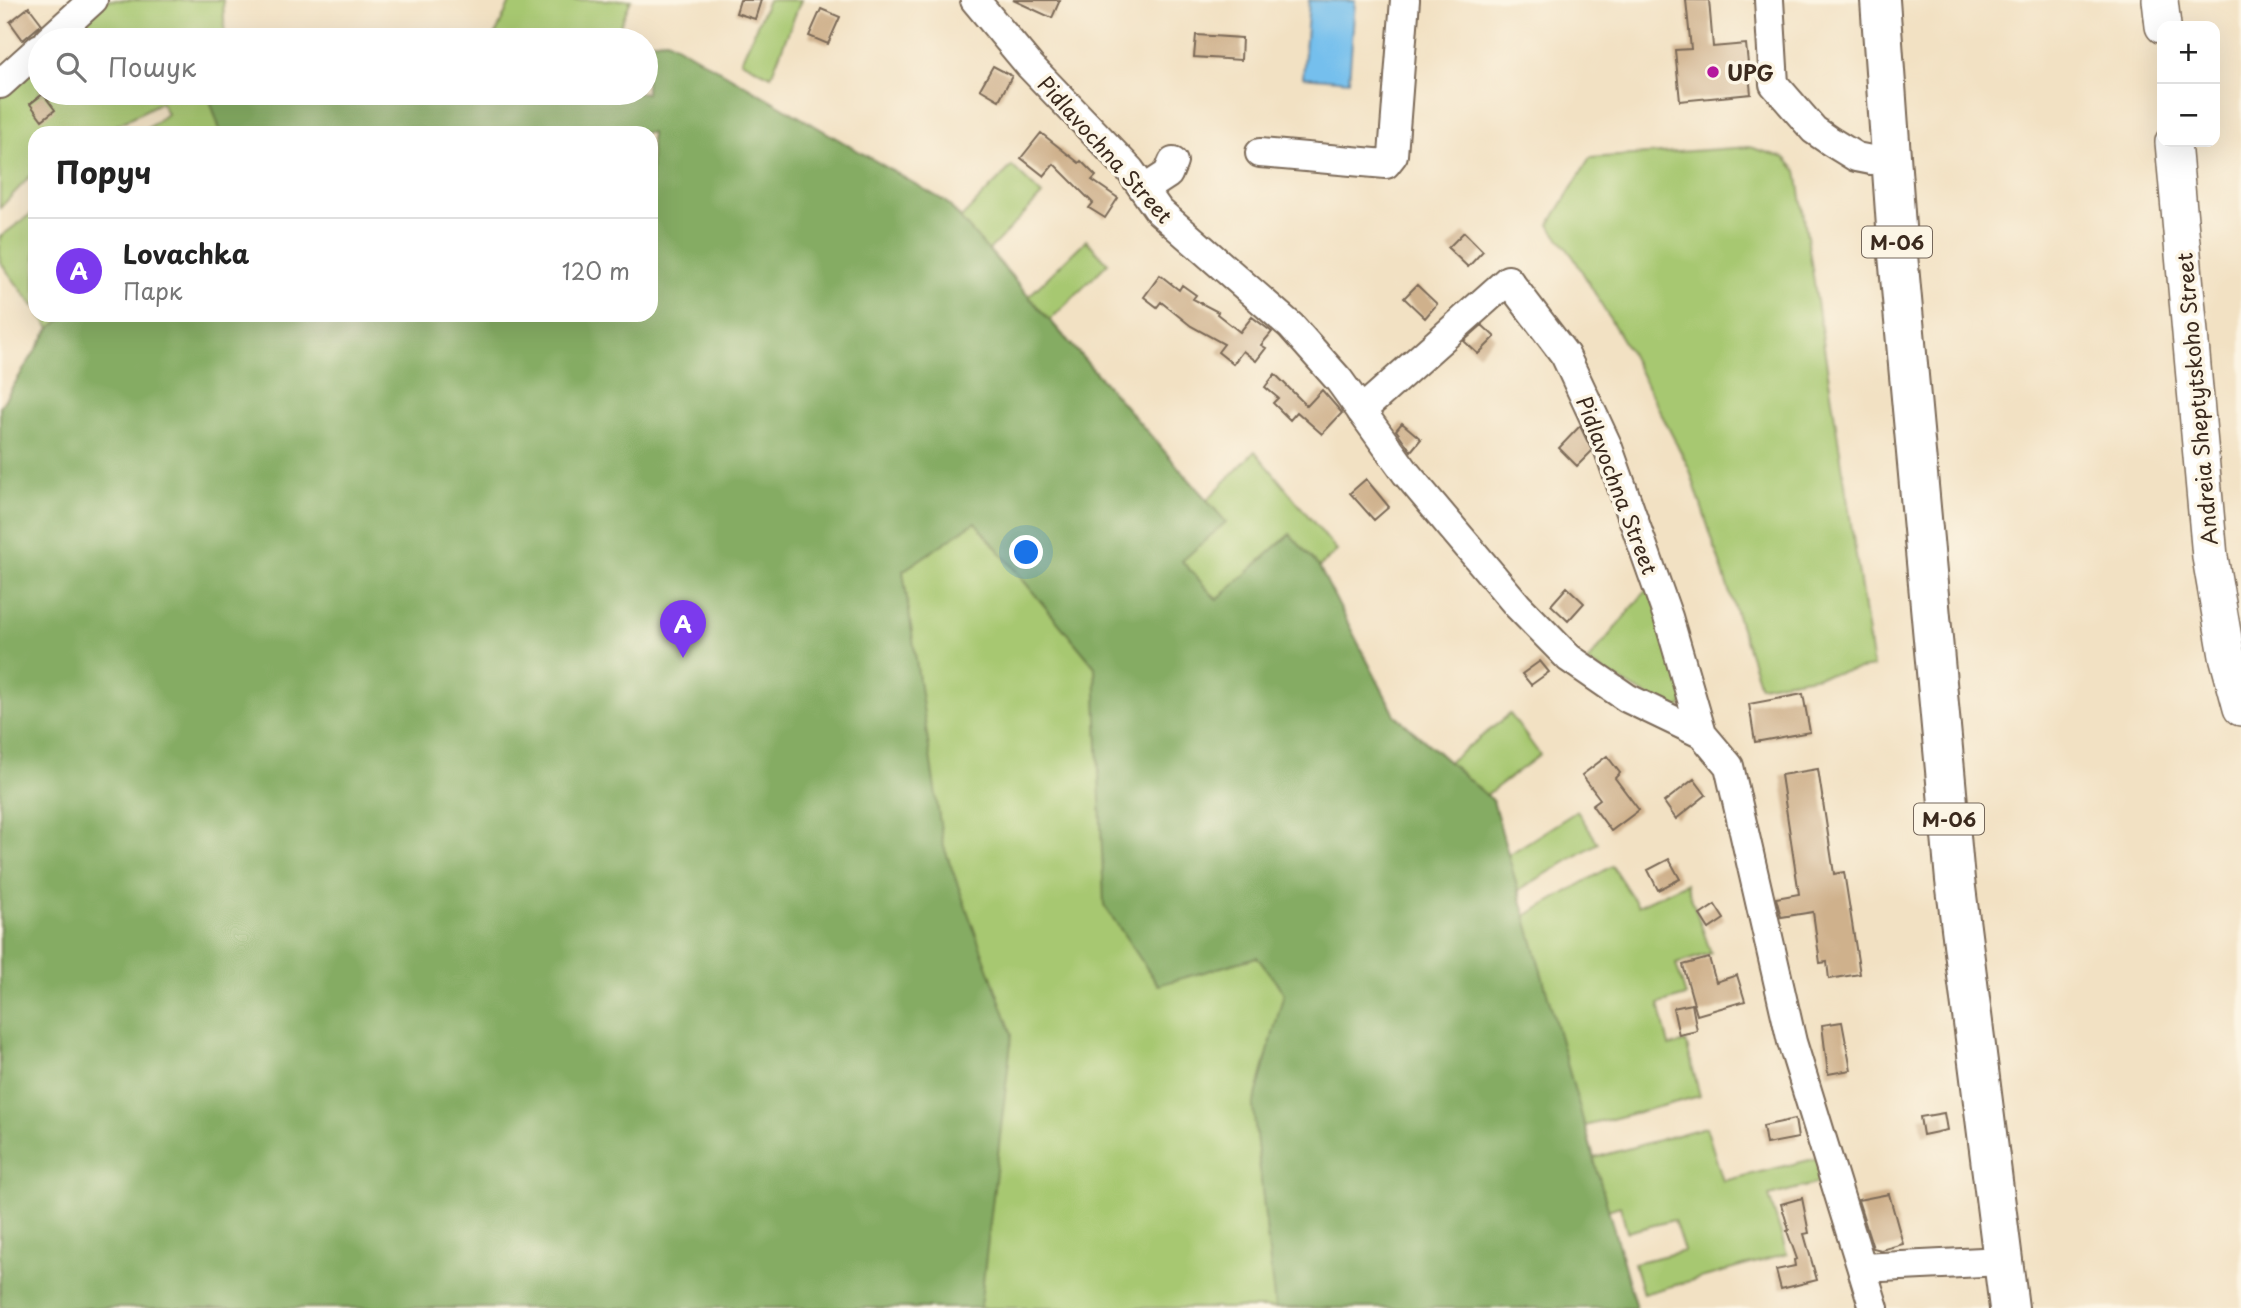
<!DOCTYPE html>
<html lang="uk">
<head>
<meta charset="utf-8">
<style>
  :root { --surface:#fff; --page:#f2f2f2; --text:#222; --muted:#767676; --line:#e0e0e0; --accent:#7c3aed }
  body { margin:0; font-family:"Playpen Sans",sans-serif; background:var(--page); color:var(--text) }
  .controls { position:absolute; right:21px; top:21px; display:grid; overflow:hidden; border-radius:14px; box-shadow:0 7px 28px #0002 }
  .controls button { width:63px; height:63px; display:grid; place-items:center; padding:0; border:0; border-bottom:2px solid var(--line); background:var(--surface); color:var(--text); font:35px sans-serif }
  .you { position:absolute; left:1027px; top:553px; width:24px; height:24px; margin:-18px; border:5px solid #fff; border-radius:50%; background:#1a73e8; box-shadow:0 0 0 10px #1a73e833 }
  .badge { display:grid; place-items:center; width:46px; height:46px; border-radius:50%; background:var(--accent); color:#fff; font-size:23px; font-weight:700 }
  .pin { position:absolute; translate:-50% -58px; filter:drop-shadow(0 2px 4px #0008) }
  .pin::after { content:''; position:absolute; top:37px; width:24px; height:21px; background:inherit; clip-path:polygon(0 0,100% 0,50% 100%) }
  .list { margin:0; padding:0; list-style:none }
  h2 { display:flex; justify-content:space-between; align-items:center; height:91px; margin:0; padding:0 28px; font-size:30px }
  h2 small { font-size:23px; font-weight:400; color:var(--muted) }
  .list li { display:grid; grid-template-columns:46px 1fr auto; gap:21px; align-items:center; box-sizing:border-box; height:105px; padding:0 28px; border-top:2px solid var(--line) }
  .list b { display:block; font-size:26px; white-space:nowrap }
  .list p { margin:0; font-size:23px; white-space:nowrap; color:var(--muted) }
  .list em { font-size:23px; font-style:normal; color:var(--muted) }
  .icon { flex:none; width:38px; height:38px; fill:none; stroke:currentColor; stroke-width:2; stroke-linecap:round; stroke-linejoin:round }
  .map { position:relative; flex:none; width:2241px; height:1308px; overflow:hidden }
  .search { position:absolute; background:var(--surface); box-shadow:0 7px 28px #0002; left:28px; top:28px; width:630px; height:77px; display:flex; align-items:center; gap:18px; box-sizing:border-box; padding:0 24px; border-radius:38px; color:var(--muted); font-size:26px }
  .panel { position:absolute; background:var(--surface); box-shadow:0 7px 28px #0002; left:28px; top:126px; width:630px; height:196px; border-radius:21px }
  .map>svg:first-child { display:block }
  .green { fill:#a7c871; stroke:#717948; stroke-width:2 }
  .forest { fill:#85ac63; stroke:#606b40; stroke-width:2 }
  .water { fill:#74bfed; stroke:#587486; stroke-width:2 }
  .building { fill:#cfb18c }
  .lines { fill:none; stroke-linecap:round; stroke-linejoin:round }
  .minor-casing { stroke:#7b6a58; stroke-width:32 }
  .major-casing { stroke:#7b6a58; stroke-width:38 }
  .highway-casing { stroke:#7b6a58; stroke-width:42 }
  .minor { stroke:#fff; stroke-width:28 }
  .major { stroke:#fff; stroke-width:35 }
  .highway { stroke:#fff; stroke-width:38 }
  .poi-dot { fill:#b5179e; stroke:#fcf5e5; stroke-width:2.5 }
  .labels { text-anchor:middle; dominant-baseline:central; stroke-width:7; stroke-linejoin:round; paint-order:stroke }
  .shield { fill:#fcf5e5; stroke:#75675a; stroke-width:2 }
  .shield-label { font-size:19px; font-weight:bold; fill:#3b2a1e }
  .poi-label { font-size:21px; font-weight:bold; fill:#3b2a1e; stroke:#fcf5e5; text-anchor:start }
  .street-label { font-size:21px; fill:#3b2a1e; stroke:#fcf5e5 }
</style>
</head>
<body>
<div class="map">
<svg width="2241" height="1308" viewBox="0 0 2241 1308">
  <rect width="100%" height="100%" fill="#fcf5e5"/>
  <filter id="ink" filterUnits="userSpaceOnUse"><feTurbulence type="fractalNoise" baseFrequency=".0143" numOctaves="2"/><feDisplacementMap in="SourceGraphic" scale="14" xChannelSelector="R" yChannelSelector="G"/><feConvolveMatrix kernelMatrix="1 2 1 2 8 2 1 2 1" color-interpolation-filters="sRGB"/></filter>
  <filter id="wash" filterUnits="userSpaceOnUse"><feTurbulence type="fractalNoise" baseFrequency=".00686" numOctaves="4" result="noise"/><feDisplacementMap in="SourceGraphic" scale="28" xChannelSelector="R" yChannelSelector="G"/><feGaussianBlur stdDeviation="1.57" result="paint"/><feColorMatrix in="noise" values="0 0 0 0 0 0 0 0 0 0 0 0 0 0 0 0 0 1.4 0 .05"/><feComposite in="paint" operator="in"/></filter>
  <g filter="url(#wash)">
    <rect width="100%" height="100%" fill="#f2e1c3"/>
    <!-- green -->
    <path class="green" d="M101 0H223L225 40H57Z
      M511 0H631L614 40H493Z
      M768 0H801L771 76 741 61Z
      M667 40 946 202 961 218 1012 166 1042 195 989 250 1029 296 1086 240 1108 263 1050 320 1207 500 1255 451 1337 551 1319 567 1395 715 1449 762 1510 714 1540 755 1486 795 1493 801 1508 855 1577 811 1598 843 1519 890 1525 916 1612 866 1638 906 1686 883 1711 953 1676 964 1686 996 1659 1004 1669 1046 1686 1042 1700 1096 1585 1126 1594 1158 1706 1127 1723 1181 1818 1158 1826 1181 1769 1196 1787 1254 1643 1294 1634 1263 1684 1251 1674 1220 1627 1232 1620 1206 1608 1210 1636 1308H0V407L50 328 40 315H651V133H141L167 114 161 102 102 133H35V171L0 208V94L40 56V93H210L206 95 210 100 237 93H646V42Z
      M1749 147 1785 158 1797 171 1873 667 1760 686 1689 468 1629 351 1574 258 1549 225 1590 158Z
      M35 211V308L0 262V237Z
      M1649 587 1688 697 1677 712 1587 662Z"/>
    <!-- forest -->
    <path class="forest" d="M667 40 946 202 1226 522 1182 561 1217 600 1290 534 1319 567 1395 715 1493 801 1636 1308H1275L1253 1107 1284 993 1257 957 1158 985 1104 905 1095 667 975 522 903 571 943 844 1012 1034 980 1308H0V407L50 328 69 315H651V133H221L210 100 237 93H646V42Z"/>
    <!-- water -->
    <path class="water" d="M1309 0 1355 1 1349 81 1303 77Z"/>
    <g id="blocks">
      <!-- building -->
      <path class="building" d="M740 0H761L755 19 736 13Z
        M1013 0H1060L1052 18Z
        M1686 0H1709L1713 47 1746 44 1751 94 1680 101 1675 50 1691 49Z
        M29 7 42 24 23 40 10 22Z
        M821 9 840 17 828 44 809 36Z
        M1196 35 1242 38 1241 60 1194 57Z
        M993 66 1012 76 999 100 980 89Z
        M43 94 55 110 42 120 30 104Z
        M1041 133 1079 163 1081 161 1096 176 1092 180 1118 198 1105 218 1089 208 1093 203 1054 164 1044 176 1021 158Z
        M1464 232 1483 251 1468 267 1448 248Z
        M1160 275 1179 290 1182 285 1196 295 1193 299 1218 312 1217 314 1240 332 1252 317 1272 332 1261 345 1266 348 1256 361 1243 351 1233 364 1218 352 1224 344 1191 326 1161 302 1157 307 1144 297Z
        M1417 285 1437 304 1425 318 1404 298Z
        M1482 325 1495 337 1478 354 1464 341Z
        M1275 374 1307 406 1322 390 1342 413 1322 434 1297 412 1290 420 1273 403 1278 398 1265 387Z
        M1402 423 1421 439 1411 451 1396 430Z
        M1580 426 1592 451 1577 466 1559 448Z
        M1366 479 1389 507 1374 520 1350 493Z
        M1567 587 1584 603 1568 621 1551 605Z
        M1540 661 1549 672 1531 685 1522 674Z
        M1803 694 1810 732 1755 742 1749 704Z
        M1607 756 1620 773 1615 778 1639 810 1611 831 1592 805 1600 799 1582 775Z
        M1818 769 1834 874 1844 872 1860 974 1829 979 1827 962 1820 963 1813 912 1781 917 1776 898 1799 894 1781 775Z
        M1694 779 1706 795 1676 819 1664 802Z
        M1669 859 1680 879 1658 890 1648 870Z
        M1715 905 1724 919 1709 929 1700 915Z
        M1709 958 1716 982 1737 975 1745 1001 1697 1015 1683 965Z
        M1692 1004 1697 1031 1679 1035 1673 1008Z
        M1842 1022 1851 1070 1828 1074 1822 1025Z
        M1944 1113 1947 1130 1923 1135 1920 1117Z
        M1795 1119 1798 1138 1766 1144 1763 1126Z
        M1889 1194 1903 1244 1881 1250 1873 1248 1858 1200Z
        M1802 1198 1809 1233 1804 1234 1817 1280 1781 1289 1776 1270 1795 1266 1794 1260 1797 1259 1787 1231 1789 1230 1781 1204Z"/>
    </g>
  </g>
  <g filter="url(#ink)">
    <use href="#blocks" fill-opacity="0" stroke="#7b6a58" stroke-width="2"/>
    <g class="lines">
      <!-- minor casing -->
      <g class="minor-casing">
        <path id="minor" d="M975 0 1030 66 1130 170 1159 211 1291 326 1339 380 1406 473 1518 606 1569 658 1627 698 1702 734 1729 766 1792 1042 1874 1308
          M1769 0 1774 84 1814 130 1830 141 1856 157 1871 160 1891 155
          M49 40 93 0
          M0 84 40 48
          M1260 153 1386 164 1393 155 1405 0
          M1145 189 1168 174 1173 162
          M1361 411 1508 280 1565 355 1607 445 1668 617 1702 734
          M1862 1268 2002 1261"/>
      </g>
      <!-- major casing -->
      <g class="major-casing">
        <path id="major" d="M2160 0 2163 26
          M2173 142 2210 557 2227 656 2241 708"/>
      </g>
      <!-- highway casing -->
      <g class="highway-casing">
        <path id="highway" d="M1880 0 1898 255 1955 880 2009 1308"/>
      </g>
      <!-- minor -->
      <use href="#minor" class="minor"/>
      <!-- major -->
      <use href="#major" class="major"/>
      <!-- highway -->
      <use href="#highway" class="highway"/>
    </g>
  </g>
  <!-- markers -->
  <circle class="poi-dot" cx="1713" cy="72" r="7"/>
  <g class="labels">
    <!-- shield labels -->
    <g class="shield">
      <rect x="1862" y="226.5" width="70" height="31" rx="5"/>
      <rect x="1914" y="803.5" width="70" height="31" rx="5"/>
    </g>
    <g class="shield-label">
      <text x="1897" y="242">М-06</text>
      <text x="1949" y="819">М-06</text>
    </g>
    <!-- poi labels -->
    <g class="poi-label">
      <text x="1727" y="72">UPG</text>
    </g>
    <!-- street labels -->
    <g class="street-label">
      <text transform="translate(1106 149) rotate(48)">Pidlavochna Street</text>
      <text transform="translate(2196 399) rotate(-95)">Andreia Sheptytskoho Street</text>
      <text transform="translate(1618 485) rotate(69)">Pidlavochna Street</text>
    </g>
  </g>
</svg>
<div class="controls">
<button>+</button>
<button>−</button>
</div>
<div class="you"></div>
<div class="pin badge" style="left:683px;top:658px">A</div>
<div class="search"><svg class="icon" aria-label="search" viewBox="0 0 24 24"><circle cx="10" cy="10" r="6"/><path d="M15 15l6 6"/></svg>Пошук</div>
<section class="panel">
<h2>Поруч<small></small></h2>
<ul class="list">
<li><span class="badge">A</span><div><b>Lovachka</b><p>Парк</p></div><em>120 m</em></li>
</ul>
</section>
</div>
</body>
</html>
